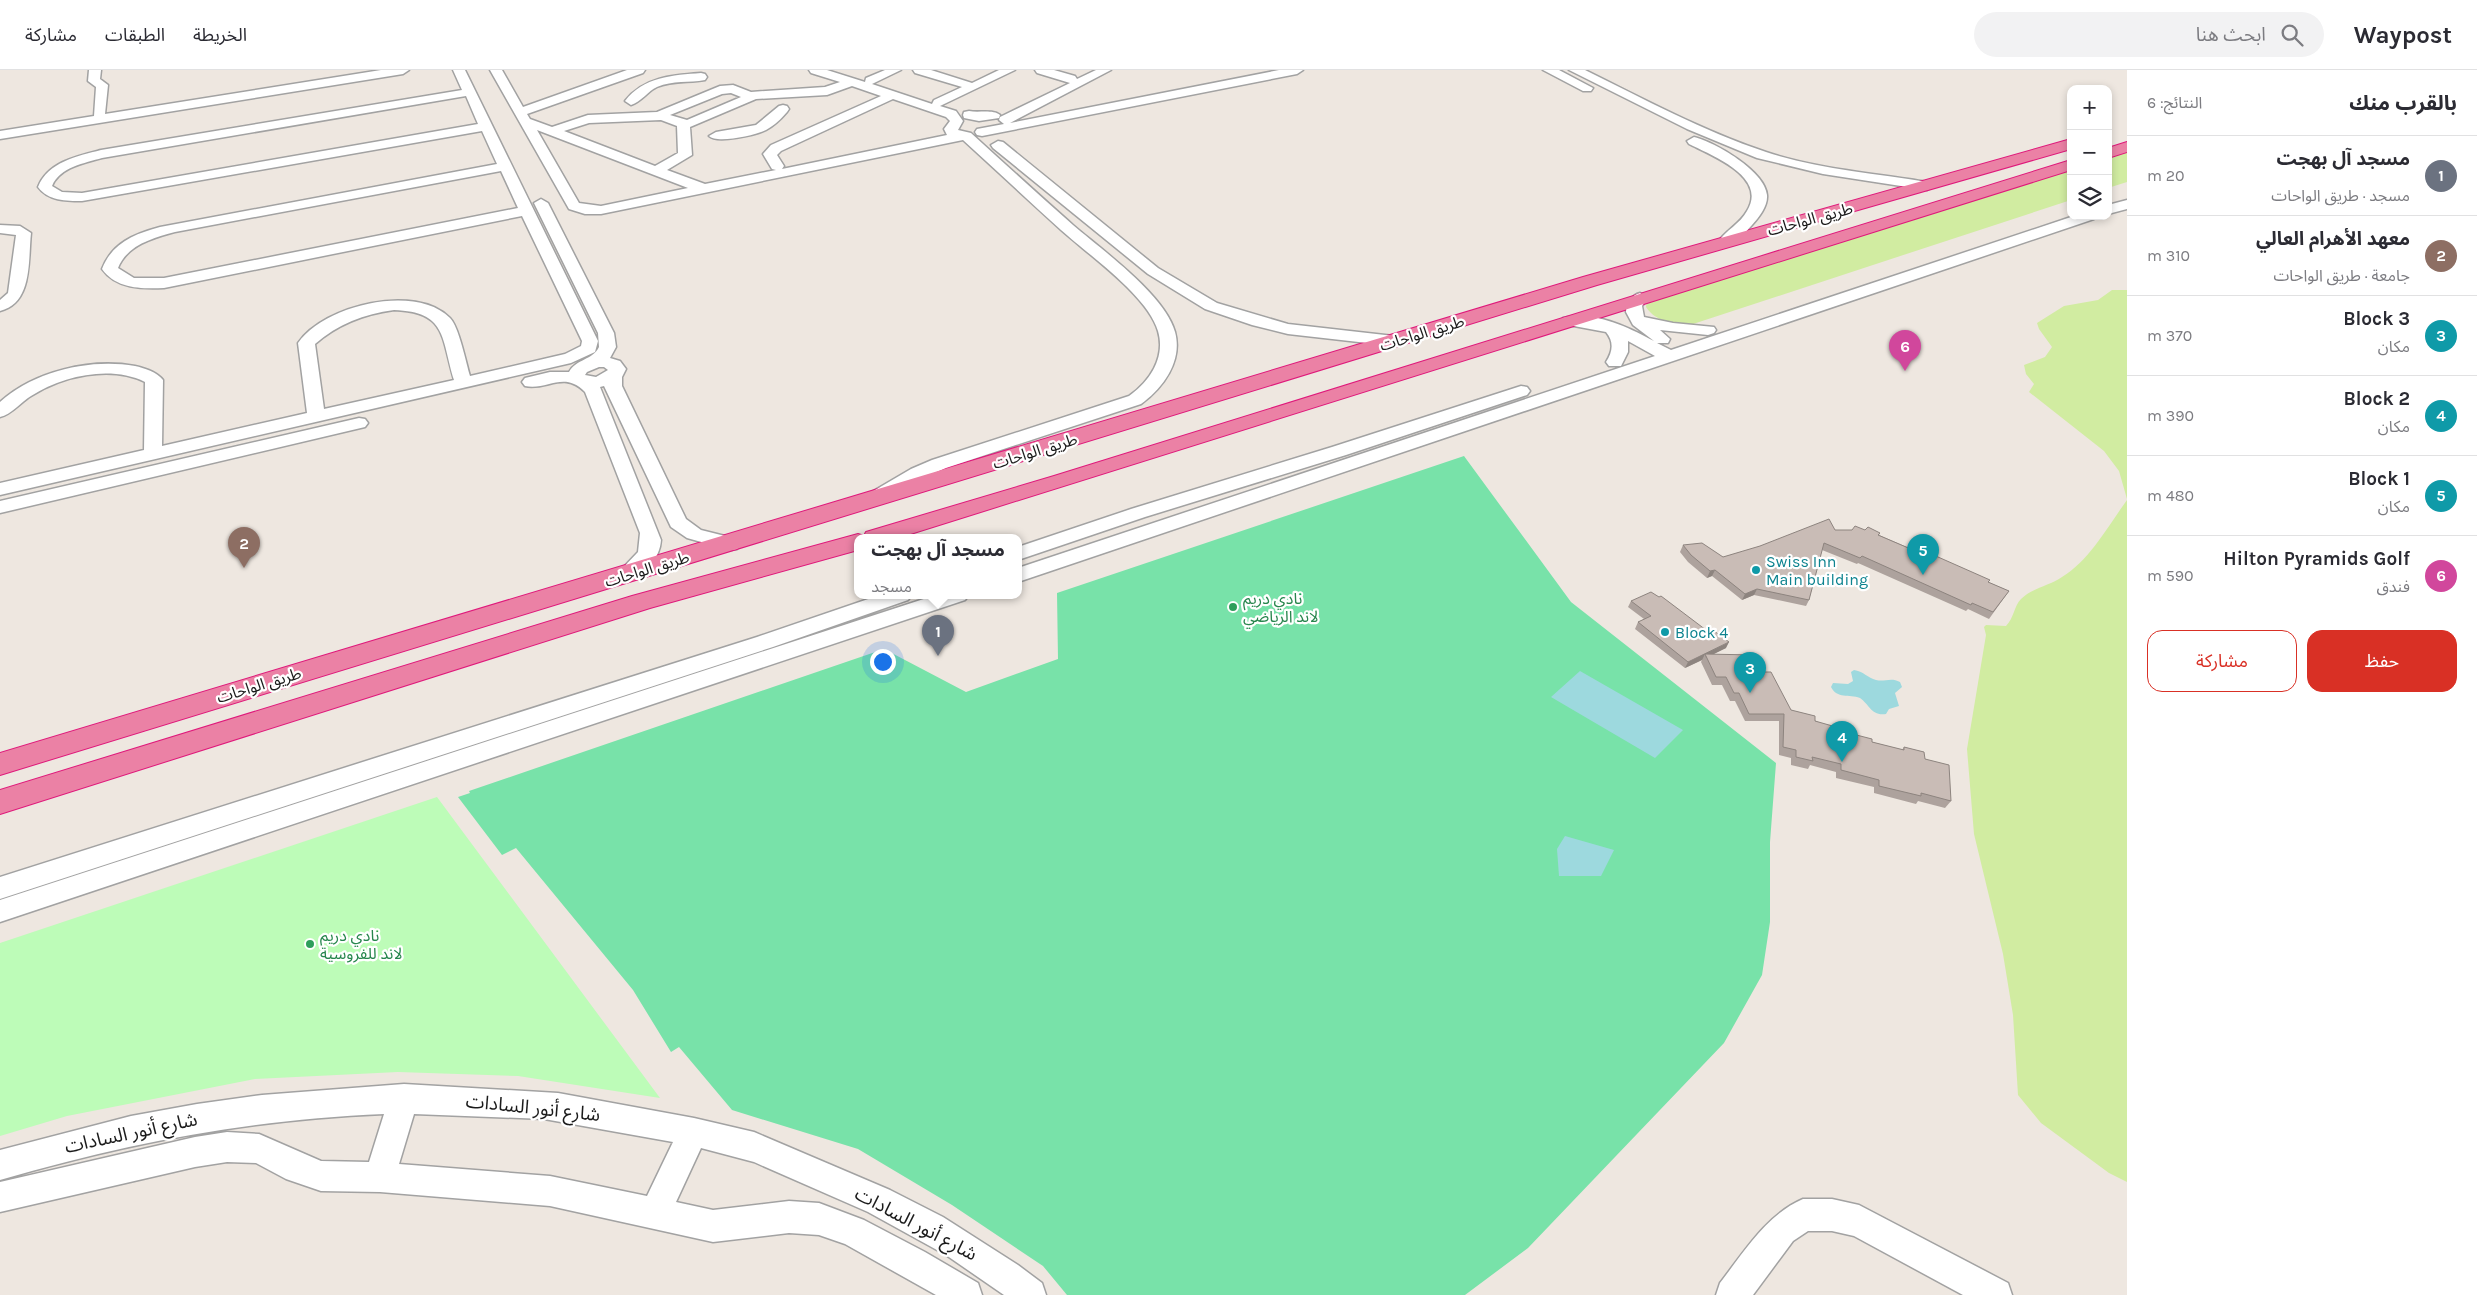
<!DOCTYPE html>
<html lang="ar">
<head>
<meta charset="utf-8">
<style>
  :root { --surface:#fff; --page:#f2f2f3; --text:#2b2b33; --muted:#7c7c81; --line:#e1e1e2; --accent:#d93025 }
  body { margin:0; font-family:Karla,"Noto Sans Arabic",sans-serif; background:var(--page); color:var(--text); direction:rtl }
  .controls { position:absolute; right:15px; top:15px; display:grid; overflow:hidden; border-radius:10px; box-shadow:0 2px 8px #0003 }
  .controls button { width:45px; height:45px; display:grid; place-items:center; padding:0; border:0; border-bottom:1px solid var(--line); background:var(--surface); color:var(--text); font:25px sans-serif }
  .you { position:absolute; left:882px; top:591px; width:18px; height:18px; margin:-12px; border:4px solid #fff; border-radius:50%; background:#1a73e8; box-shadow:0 0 0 8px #1a73e833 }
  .badge { display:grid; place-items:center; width:32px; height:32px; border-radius:50%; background:var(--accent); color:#fff; font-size:16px; font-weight:700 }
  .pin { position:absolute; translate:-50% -41px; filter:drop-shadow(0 1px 2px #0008) }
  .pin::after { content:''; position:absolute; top:26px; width:18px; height:15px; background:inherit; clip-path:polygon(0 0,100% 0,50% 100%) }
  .popup { position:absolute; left:854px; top:464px; width:168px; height:65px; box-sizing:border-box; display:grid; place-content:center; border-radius:10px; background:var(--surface); filter:drop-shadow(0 1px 4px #0005); font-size:16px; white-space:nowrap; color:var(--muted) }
  .popup b { font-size:19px; color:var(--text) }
  .popup::after { content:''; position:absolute; left:50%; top:100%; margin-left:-10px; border:10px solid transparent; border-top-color:var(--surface) }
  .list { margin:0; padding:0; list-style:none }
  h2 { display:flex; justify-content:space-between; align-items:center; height:65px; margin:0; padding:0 20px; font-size:21px }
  h2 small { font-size:16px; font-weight:400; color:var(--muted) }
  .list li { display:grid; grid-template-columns:32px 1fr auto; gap:15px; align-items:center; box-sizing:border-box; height:80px; padding:0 20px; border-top:1px solid var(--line) }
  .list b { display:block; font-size:19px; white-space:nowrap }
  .list p { margin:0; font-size:16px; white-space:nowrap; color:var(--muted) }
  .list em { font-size:16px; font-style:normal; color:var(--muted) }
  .actions { display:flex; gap:10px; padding:15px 20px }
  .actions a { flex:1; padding:11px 0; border:1px solid var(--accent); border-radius:15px; text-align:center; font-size:18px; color:var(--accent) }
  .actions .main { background:var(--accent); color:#fff }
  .icon { flex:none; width:28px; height:28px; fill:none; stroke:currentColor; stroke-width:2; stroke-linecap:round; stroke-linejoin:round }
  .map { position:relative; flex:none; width:2127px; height:1225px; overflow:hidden; direction:ltr }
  header { display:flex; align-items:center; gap:30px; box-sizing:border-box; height:70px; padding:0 25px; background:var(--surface); border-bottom:1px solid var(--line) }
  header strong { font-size:24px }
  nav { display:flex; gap:28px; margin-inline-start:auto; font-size:18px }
  .search { width:350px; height:45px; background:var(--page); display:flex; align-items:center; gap:12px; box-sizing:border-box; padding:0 18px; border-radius:28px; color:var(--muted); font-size:19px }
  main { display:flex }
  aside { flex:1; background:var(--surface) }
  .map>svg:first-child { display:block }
  .grass { fill:#d1eca1 }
  .park { fill:#bdfcb8 }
  .pitch { fill:#78e2a9 }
  .water { fill:#9dd9de }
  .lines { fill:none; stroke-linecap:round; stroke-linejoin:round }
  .minor-casing { stroke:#a2a2a2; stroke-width:3 }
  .highway-casing { stroke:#df197b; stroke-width:2 }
  .minor { fill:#fff; fill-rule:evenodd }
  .highway { fill:#eb81a5; fill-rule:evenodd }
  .wall { fill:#ada29d }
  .shaded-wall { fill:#8d847f }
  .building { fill:#c9bcb6; stroke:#8d847f }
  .culture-dot { fill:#0f9aa8; stroke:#fff; stroke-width:2 }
  .leisure-dot { fill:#2e9e5b; stroke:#fff; stroke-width:2 }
  .labels { text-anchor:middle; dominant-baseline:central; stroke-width:4.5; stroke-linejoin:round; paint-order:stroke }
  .street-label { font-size:16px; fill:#1b1b1b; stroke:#fff }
  .culture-label { font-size:16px; fill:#0d838f; stroke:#fff; text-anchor:start }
  .leisure-label { font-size:16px; fill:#27864d; stroke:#fff; text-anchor:start }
  .near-street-label { font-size:19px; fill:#1b1b1b; stroke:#fff }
</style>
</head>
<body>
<header>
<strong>Waypost</strong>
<div class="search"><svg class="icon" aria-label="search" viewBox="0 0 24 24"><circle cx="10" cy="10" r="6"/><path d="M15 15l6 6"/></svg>ابحث هنا</div>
<nav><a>الخريطة</a><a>الطبقات</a><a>مشاركة</a></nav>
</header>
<main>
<aside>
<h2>بالقرب منك<small>النتائج: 6</small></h2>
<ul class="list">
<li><span class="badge" style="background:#6b7280">1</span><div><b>مسجد آل بهجت</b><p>مسجد · طريق الواحات</p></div><em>20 m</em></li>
<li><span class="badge" style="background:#8d6e63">2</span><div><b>معهد الأهرام العالي</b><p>جامعة · طريق الواحات</p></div><em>310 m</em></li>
<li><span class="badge" style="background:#0f9aa8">3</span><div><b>Block 3</b><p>مكان</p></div><em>370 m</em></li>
<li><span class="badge" style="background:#0f9aa8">4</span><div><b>Block 2</b><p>مكان</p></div><em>390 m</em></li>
<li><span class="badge" style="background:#0f9aa8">5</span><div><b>Block 1</b><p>مكان</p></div><em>480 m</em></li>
<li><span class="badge" style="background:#d1479c">6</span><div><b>Hilton Pyramids Golf</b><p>فندق</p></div><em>590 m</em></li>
</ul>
<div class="actions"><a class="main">حفظ</a><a>مشاركة</a></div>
</aside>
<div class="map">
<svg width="2127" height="1225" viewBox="0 0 2127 1225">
  <rect width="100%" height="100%" fill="#eee7e0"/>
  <!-- grass -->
  <path class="grass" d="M2127 80V112L2108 118V86Z
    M2071 98V130L1690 255C1673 254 1656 252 1646 237L1647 231Z
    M2112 220H2127V429L2119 401 2104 381 2029 322 2034 314 2026 304 2024 295 2045 287 2052 277 2039 259 2037 253 2064 236 2098 230Z
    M2127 430V1112L2109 1103 2041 1053 2018 1025 2013 945 2003 884 1974 764 1967 679 1986 565 1984 557 1986 555 2006 556C2014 548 2014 536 2021 529 2032 518 2049 516 2062 507 2090 490 2108 456 2127 430Z"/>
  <!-- park -->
  <path class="park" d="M437 727 660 1028 518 1006 398 1002 255 1009 67 1046 0 1066V873Z"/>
  <!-- pitch -->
  <path class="pitch" d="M1464 386 1571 532 1776 693 1770 772V852L1762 905 1724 973 1528 1178 1465 1225H1067L1043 1196 952 1135 858 1079 732 1040 679 977 671 982 633 920 516 778 502 785 458 727 470 723 469 721 884 579 966 622 1058 589 1057 523Z"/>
  <!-- water -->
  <path class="water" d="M1854 600C1863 601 1868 608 1876 610 1885 612 1891 607 1900 612L1902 617 1895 623 1899 636 1889 639 1886 644C1871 646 1870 635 1860 628 1849 624 1837 629 1831 617L1833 613 1848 614 1853 611 1851 602Z
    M1580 601 1683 660 1655 688 1551 627Z
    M1565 766 1614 780 1601 806H1559L1557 779Z"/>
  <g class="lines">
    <!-- minor casing -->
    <g class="minor-casing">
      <path id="minor" d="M89 0H101L100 9 108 15 105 44 381 0H409L403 4 0 69V61L94 46 96 17 88 11Z
        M453 0H465L598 271 595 282 571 293 0 425V413L144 380 145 312C110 295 63 306 31 326 21 332 11 345 0 347V332C34 301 91 288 135 296 144 298 157 302 163 310L162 376 307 343 298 273C324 235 416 213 450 248 459 257 466 293 470 306L565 284 581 276 582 271 522 146 164 218C142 219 116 219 102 199 112 173 134 164 160 157L497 94 482 61 82 131C66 131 48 131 38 117 48 92 77 86 101 80L462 20ZM466 26 478 54 82 123 62 122 52 116C60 97 85 93 102 88ZM501 101 518 138 164 208H134L118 198C127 175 153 168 175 162ZM394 240C447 242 441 267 454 310L324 339 315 274C338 254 364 244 394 240Z
        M490 0H502L523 37 627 0H645L643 3 527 44 530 49 552 57 588 45 657 42 720 16 733 15 751 22 825 17 840 12 811 3 809 0H827L865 12 866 8 885 0H901L872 14 932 34 934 30 962 17 915 3 913 0H931L972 13 999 0H1015L940 36 956 41 963 51 958 60 971 63C1005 94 1039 125 1073 155 1102 180 1165 225 1175 262 1183 291 1163 318 1141 334L946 398 925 407 884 431H870L867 427 870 423 911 399 932 390 1129 326C1149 312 1166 288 1158 261 1148 226 1089 185 1061 160 1028 130 996 100 963 70L601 144H585L569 139ZM852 16 881 26 771 75 763 84 772 99 776 100 705 114 667 100 692 85 690 57 756 29 827 25ZM731 23 741 27 687 50 670 45 722 24ZM893 29 946 47 950 51 944 59 947 65 782 99 784 96 777 85 781 81ZM661 50 677 56 678 83 655 96 564 61 589 53ZM537 60 688 118 601 136 579 133Z
        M1035 0H1054L1075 6 1077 9 1096 0H1111L1010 53 1279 0H1303L1297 4 982 66 977 65 975 62 977 59 1004 54 999 50 1000 47 1070 13 1037 3Z
        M1543 0H1559L1593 18 1591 21H1583Z
        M1569 0H1585C1644 29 1703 61 1766 82 1817 99 1873 103 1927 112L1934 116 1927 120 1823 104 1757 88 1687 59Z
        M701 3 705 4 707 7 705 10C689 13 673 10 657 17 648 21 641 32 631 35L625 31C643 7 673 5 701 3Z
        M783 35 787 36 789 39 787 42C781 49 775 55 766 60 756 65 717 74 709 66L716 62 756 55 779 36Z
        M969 41C979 43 993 39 1000 45L999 48 979 51 964 48 963 45 964 42Z
        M1694 67C1715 72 1765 101 1767 125 1768 136 1759 147 1752 155 1745 163 1735 174 1725 176L1718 172C1726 160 1740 154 1747 141 1768 107 1713 86 1689 74L1687 71Z
        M998 71 1003 72 1158 198 1217 233 1288 254 1394 266 1400 267 1402 271 1400 275 1394 276 1288 264 1252 255 1205 239 1148 204 993 78 991 75Z
        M541 129 548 133 614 263 616 277 610 288 620 291 626 299 622 307V316L686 449 701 460 737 469 740 474 737 479 730 480 687 468 671 457 604 316 600 317 661 470C660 488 645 506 627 511L620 509 617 504 638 482 640 463 585 322C564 300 547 321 525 316L522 312 525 308 550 302H569C576 289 593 290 599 277L598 263 534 133ZM599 297H604L608 300 596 307 585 305 587 302Z
        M2127 130V139L2108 144V135Z
        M2074 146H2096L2094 149 1018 512V498L1655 286 1628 271V282L1621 296H1609L1606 292C1613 281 1614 272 1606 262L1563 254 1561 251 1563 248C1593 240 1628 257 1654 271L1633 255 1626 242C1626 233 1632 225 1640 223L1648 228 1642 236 1644 247 1673 253 1714 257 1716 260 1714 263 1708 265 1660 260 1670 269 1668 273H1657L1671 280Z
        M0 155 20 156 31 163C28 190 33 233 0 241V230L8 223 16 165 0 163Z
        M1521 316 1527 317 1530 321 1527 325 1346 385 1145 447 1018 490V477L1131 439 1332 377Z
        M359 348 365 349 368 353 365 357 0 443V431Z
        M880 525H912L908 530 773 577 0 829V807L757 567Z
        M936 525H969L965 530 0 852V830Z
        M404 1014 558 1023 694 1048 754 1062 890 1120 943 1147 1018 1195 1042 1213 1046 1225H1004L946 1185 868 1142 754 1092 701 1078 676 1132 713 1140 789 1131 819 1133 864 1150 925 1182 978 1213 982 1225H936L845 1174 819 1165 789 1163 713 1172 550 1136 380 1122 321 1121 286 1109 256 1093 227 1092 195 1097 0 1142V1112L195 1067 227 1062 259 1064 321 1091 369 1092 384 1044C248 1050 131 1072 0 1110V1080L131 1046 197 1034 262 1025ZM414 1044 544 1049 673 1072 647 1126 550 1106 399 1094Z
        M1803 1129H1832L1859 1135 2008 1213 2012 1225H1963L1854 1166 1832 1161H1808L1793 1171 1753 1225H1716L1720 1213C1744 1182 1766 1145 1803 1129Z"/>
    </g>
    <!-- highway casing -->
    <g class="highway-casing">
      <path id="highway" d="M2071 69V79L1597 215 0 705V683L1583 207Z
        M2127 72V82L2108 88V78Z
        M2071 90V100L901 467H858V480L650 538 0 744V720L632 526 858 464 864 466 866 462 1054 406Z"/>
    </g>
    <!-- minor -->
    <use href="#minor" class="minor"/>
    <!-- highway -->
    <use href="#highway" class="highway"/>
  </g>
  <!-- wall -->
  <path class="wall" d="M1835 460H1865L1880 463 1879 465 2009 521 1989 549 1968 539 1966 541 1858 493 1857 494 1822 480 1809 530 1806 536 1754 525 1742 530 1712 506 1707 508 1688 492 1680 482 1683 475 1723 487Z
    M1631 531 1726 578 1713 584 1763 602 1791 640 1837 660 1872 672 1902 680 1904 677 1925 689 1951 731 1945 738 1918 731 1916 734 1874 723V717L1836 708V702L1810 695 1808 699 1791 695V688L1779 685V651H1745L1735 631H1730L1722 615H1712L1701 592 1702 590 1685 598 1635 559 1638 552 1644 549 1628 537Z"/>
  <!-- shaded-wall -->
  <path class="shaded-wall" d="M1715 500 1712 506 1707 508 1710 501Z
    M1757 519 1754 525 1742 530 1745 524Z
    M1729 572 1726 578 1706 588 1705 584 1702 590 1685 598 1688 592Z"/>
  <!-- building -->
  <path class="building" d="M1829 449 1835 460H1852L1855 456 1865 460 1868 457 1880 463 1878 465 1927 486 1929 483 1990 510 1988 512 2009 521 1993 542 1972 533 1971 535 1862 486 1860 488 1824 473 1809 530 1757 519 1745 524 1715 500 1710 501 1691 485 1683 475 1702 473 1723 487 1760 476Z
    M1651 522 1659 527 1661 526 1706 560 1710 558 1729 572 1688 592 1638 552 1651 546 1631 531Z
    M1705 584 1754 585 1763 602H1771L1791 640 1815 646V651L1836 657 1837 660 1872 669V672L1904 680V677L1924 682 1925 689 1949 695 1951 731 1921 723V726L1879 716V710L1841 700V694L1812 687 1813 691 1796 687V680L1783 677 1784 644H1749L1739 623H1734L1726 607H1716Z"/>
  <!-- markers -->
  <g class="culture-dot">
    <circle cx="1756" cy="500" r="5"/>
    <circle cx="1665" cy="562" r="5"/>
  </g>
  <g class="leisure-dot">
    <circle cx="1233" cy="537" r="5"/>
    <circle cx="310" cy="874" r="5"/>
  </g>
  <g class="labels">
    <!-- street labels -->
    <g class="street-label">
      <text transform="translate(1810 149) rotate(-15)">طريق الواحات</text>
      <text transform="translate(1422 263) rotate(-17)">طريق الواحات</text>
      <text transform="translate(1035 381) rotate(-17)">طريق الواحات</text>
      <text transform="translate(647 499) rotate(-17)">طريق الواحات</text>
      <text transform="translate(259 615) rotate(-17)">طريق الواحات</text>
    </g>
    <!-- culture labels -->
    <g class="culture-label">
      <text x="1766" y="491">Swiss Inn<tspan x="1766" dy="18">Main building</tspan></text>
      <text x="1675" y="562">Block 4</text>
    </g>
    <!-- leisure labels -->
    <g class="leisure-label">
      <text x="1243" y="528">نادي دريم<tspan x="1243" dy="18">لاند الرياضي</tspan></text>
      <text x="320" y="865">نادي دريم<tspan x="320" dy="18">لاند للفروسية</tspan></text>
    </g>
    <!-- near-street labels -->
    <g class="near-street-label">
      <text transform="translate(533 1038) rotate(6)">شارع أنور السادات</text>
      <text transform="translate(131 1063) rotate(-12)">شارع أنور السادات</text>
      <text transform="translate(916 1154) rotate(28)">شارع أنور السادات</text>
    </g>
  </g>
</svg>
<div class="controls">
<button>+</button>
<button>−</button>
<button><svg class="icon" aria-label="layers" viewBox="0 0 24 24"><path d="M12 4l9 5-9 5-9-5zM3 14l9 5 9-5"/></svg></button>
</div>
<div class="you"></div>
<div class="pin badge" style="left:938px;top:586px;background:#6b7280">1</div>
<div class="popup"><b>مسجد آل بهجت</b>مسجد</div>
<div class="pin badge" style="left:244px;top:498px;background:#8d6e63">2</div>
<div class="pin badge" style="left:1750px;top:623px;background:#0f9aa8">3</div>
<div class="pin badge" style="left:1842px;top:692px;background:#0f9aa8">4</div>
<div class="pin badge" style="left:1923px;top:505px;background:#0f9aa8">5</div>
<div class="pin badge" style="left:1905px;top:301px;background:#d1479c">6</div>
</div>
</main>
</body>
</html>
